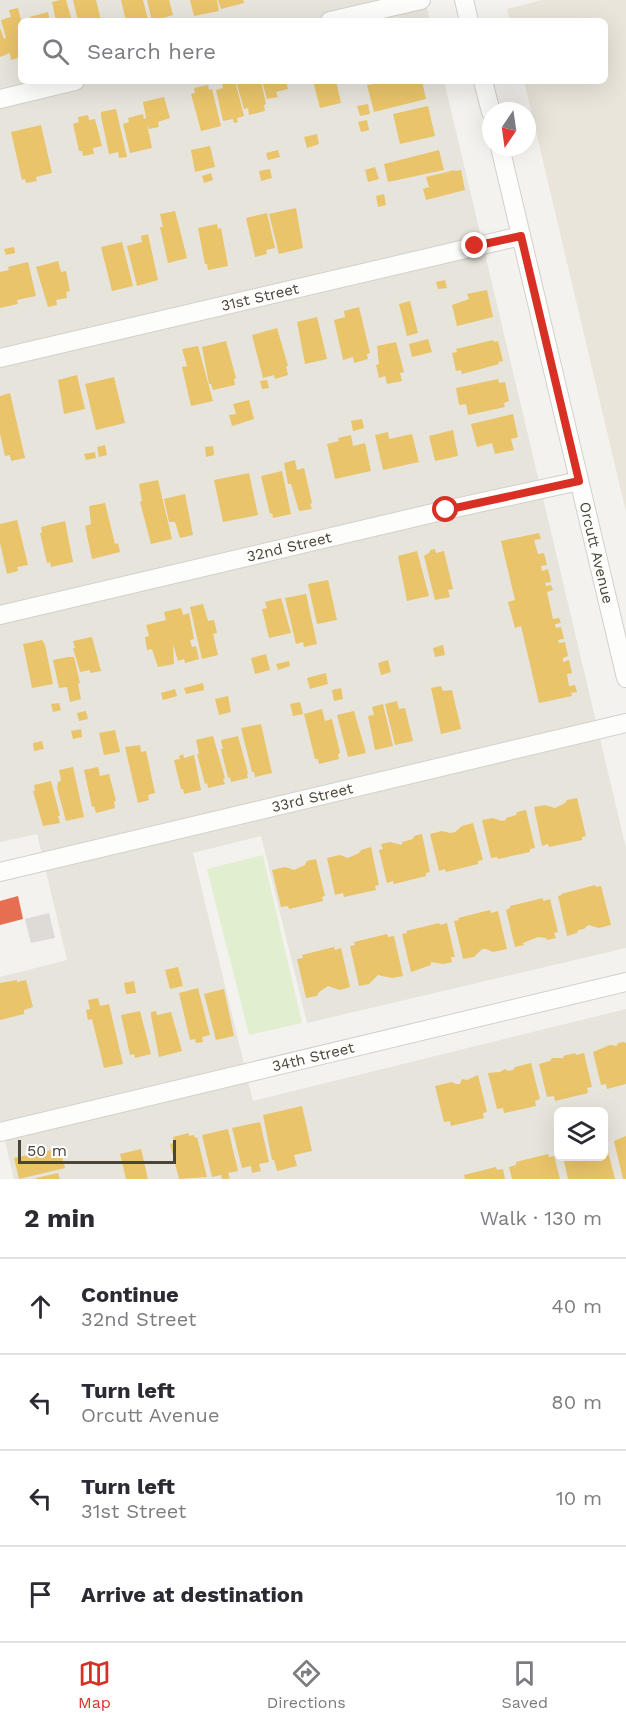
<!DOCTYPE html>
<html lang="en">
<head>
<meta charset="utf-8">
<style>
  :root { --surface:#fff; --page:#f2f2f3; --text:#2b2b33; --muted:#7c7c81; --line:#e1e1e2; --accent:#d93025 }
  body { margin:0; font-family:"Work Sans",sans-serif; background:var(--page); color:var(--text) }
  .controls { position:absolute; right:18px; bottom:18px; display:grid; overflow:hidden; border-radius:9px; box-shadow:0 6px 24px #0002 }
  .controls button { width:54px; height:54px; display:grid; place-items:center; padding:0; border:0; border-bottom:2px solid var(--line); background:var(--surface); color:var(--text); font:30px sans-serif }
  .compass { position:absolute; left:482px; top:102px; width:54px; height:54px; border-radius:50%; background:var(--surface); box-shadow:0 6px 24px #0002; rotate:193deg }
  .scale { position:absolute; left:18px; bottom:15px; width:158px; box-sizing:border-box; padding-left:6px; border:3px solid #4b4439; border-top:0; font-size:16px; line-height:21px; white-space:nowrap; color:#4b4439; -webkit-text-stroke:4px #fff; paint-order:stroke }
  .stop { position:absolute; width:18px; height:18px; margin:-14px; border:4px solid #d93025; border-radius:50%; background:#fff }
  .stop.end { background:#d93025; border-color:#fff; box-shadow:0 2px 6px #0008 }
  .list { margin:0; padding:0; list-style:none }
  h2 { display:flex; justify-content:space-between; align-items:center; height:78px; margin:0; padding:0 24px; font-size:26px }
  h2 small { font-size:20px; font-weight:400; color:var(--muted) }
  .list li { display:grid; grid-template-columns:39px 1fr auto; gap:18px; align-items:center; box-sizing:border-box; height:96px; padding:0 24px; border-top:2px solid var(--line) }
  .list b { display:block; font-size:22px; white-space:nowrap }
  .list p { margin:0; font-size:20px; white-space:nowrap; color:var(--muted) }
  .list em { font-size:20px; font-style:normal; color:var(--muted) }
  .icon { flex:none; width:33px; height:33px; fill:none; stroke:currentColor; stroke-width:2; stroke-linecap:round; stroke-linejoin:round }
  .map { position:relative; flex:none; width:626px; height:1179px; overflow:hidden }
  .search { position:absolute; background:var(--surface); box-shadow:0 6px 24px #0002; left:18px; right:18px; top:18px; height:66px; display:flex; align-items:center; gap:15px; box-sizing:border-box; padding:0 21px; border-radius:9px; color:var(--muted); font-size:22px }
  .sheet { height:462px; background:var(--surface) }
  nav { display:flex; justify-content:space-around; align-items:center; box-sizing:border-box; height:84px; border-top:2px solid var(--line); background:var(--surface); font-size:16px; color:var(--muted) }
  nav a { display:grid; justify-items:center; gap:3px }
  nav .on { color:var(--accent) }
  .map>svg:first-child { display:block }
  .residential { fill:#e7e4dc; fill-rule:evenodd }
  .education { fill:#eae5da }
  .green { fill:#e1eecf }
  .homes { fill:#e9c46a }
  .shops { fill:#e76f51 }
  .building { fill:#dedbd6 }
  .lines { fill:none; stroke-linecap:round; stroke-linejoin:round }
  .minor-casing { stroke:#d2d0cb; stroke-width:20 }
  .minor { stroke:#fdfdfc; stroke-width:18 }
  .route { stroke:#d93025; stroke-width:8 }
  .labels { text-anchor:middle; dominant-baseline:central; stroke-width:6; stroke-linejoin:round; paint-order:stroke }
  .street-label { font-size:15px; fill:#4b4439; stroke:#fff }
</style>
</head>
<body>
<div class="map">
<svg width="626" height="1179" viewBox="0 0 626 1179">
  <rect width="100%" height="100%" fill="#f4f2ee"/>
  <!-- residential -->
  <path class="residential" d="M0 0H425L430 21H21V81H444L626 848V948L307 1023 261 836 193 853 253 1101 626 1009V1179H14L0 1120V977L67 960 37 834 0 842ZM558 1112H604V1156H558Z"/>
  <!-- education -->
  <path class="education" d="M542 0H626V512L524 81H605V21H510L507 9Z"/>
  <!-- green -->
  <path class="green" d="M263 855 302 1023 249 1035 207 869Z"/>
  <!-- homes -->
  <path class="homes" d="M60 0H66L72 21H56L52 2Z
    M73 0H96L101 21H78Z
    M121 0H143L148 20 126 21Z
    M147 0H169L173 15 152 21Z
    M190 0H217L219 11 194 16Z
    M218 0H243L244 3 221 9Z
    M18 8 21 20V57L11 60 10 53 0 57V28L4 39 6 38 1 20 11 17 9 10Z
    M48 12 50 21H31L30 17Z
    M235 81 244 116 237 118 238 122 234 123 233 119 223 121 216 90 223 88 222 84Z
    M236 81H261L266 104 264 105 265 111 249 115 248 108 244 109Z
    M262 81H286L288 89 276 92 278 97 267 99Z
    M313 81H336L341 103 320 108Z
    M374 81H422L426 99 374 112 367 85 374 84Z
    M208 85 209 90 212 89 221 126 201 131 191 94 195 93 194 88Z
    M164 97 170 118 158 122 159 127 149 129 147 124 152 148 130 153 123 124 129 122 128 118 143 114 144 119 146 118 143 102Z
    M368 104 370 114 360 116 357 106Z
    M428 106 435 136 400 144 393 114Z
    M116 109 127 157 119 158 118 152 109 154 101 116V112Z
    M88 115 89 120 95 119 102 146 93 148 94 154 83 156 82 151H79L73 124 79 122 78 117Z
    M367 120 369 130 361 132 358 122Z
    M41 125 52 173 36 177 37 181 26 183 25 179 22 180 11 132Z
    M317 134 319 144 307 148 304 137Z
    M210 146 215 167 195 172 191 150Z
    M278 150 280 157 268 160 266 153Z
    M439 150 444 170 388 182 384 164Z
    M375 167 379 179 368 182 365 170Z
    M270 169 272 178 261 181 259 171Z
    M455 170V171L461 170 465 190 426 200 423 189 429 187 426 177Z
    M211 173 213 180 204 183 202 176Z
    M384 194 386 205 378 207 376 196Z
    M296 208 303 248 279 254 269 214Z
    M175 211 187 258 168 263 160 227H163L160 214Z
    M267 213 275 248 266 250 267 254 255 257 246 218Z
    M217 224 218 229 221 228 228 266 208 270 207 264H205L198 228Z
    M148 234 158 280 137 286 127 246 142 242 141 236Z
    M122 242 133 286 112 291 101 247Z
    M14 247 15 253 6 255 4 249Z
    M58 261 61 272 66 271 70 291 66 292 67 298 56 300 57 305 48 307 36 267Z
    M28 262 36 296 17 300 18 304 0 308V272L9 270 8 267Z
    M445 280 447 288 438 289 436 282Z
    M487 290 493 317 457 326 452 305 469 299 467 294Z
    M410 301 418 333 407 336 399 304Z
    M359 307 370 353 367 354 368 359 354 363 353 357 343 360 334 320 345 317 344 311Z
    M317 317 327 359 305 364 297 322Z
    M277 328 288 366H286L288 375 275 379 274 375 263 378 252 335Z
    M428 339 432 352 412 357 409 344Z
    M493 340 494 342 498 341 503 361 498 362 499 364 462 374 461 370 456 371 452 353 457 352 456 349Z
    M226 341 236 378 234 379 235 385 213 390 211 384H209L202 347Z
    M396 342 404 372 400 373 402 381 387 384 385 376 379 378 376 365 379 364 377 346Z
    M198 346 213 401 191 406 182 367 187 366 182 349Z
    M77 375 85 409 64 414 58 380Z
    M114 377 125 423 96 430 85 384Z
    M498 379 499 383 505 382 509 401 504 403 505 407 468 415 466 404 459 405 456 388Z
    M267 380 269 388 262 389 260 381Z
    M10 393 25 458 11 461 10 455 5 456 0 434V396Z
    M249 400 254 419 232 426 229 415 236 414 233 404Z
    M513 414 518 437 511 439 514 450 495 454 492 443 477 447 471 424Z
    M362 419 364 428 353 431 351 421Z
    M453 430 458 456 435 461 429 436Z
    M388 432 389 439 412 434 419 462 383 470 375 435Z
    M351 435 353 446 365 443 371 471 335 479 327 444 339 441 338 438Z
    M105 445 107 455 99 457 97 447Z
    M213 446 214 455 206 457 205 447Z
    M95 452 96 458 86 460 84 454Z
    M295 460 297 470 304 468 312 503 310 504 312 509 299 511 291 484H288L284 463Z
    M282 471 291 514 273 518 272 513 270 514 261 476Z
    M249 473 258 515 223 522 214 480Z
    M158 480 172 539 151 544 140 502 142 501 139 484Z
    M185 494 193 535 180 538 175 522H169L164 499Z
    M105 503 115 544 118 543 120 552 92 559 85 526 91 524 89 506Z
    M17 520 28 565 17 567 18 571 7 574 0 543V524Z
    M65 521 73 562 51 567 50 562 47 563 40 533H42L41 527Z
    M539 533 541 539 534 540 538 554 544 553 547 565 541 566 542 571 548 569 551 582 545 583 546 586 551 585 553 590 547 592 553 619 559 618 561 623 555 624 556 628 561 627 564 639 558 640 559 643 565 642 568 656 563 658V662L569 660 572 673 567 674 569 686 575 685 577 692 571 693 572 696 539 703 521 626 515 628 508 602 515 600 501 541Z
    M435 549 436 553 444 551 453 589 448 590 450 597 435 600 424 556 430 552V550Z
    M417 551 429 596 407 601 398 556Z
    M328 580 337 620 317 624 308 584Z
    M306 594 317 644 304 647 303 642 296 644 285 598Z
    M281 598 291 633 269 638 262 609 267 608 265 602Z
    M203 604 208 621 214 620 217 633 213 634 218 655 202 659 190 607Z
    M181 608 183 615 189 613 194 639 190 640 192 647 196 646 199 659 185 663 184 659 178 661 173 644 174 664 158 667 152 649 147 650 145 637 149 636 146 625 166 620 164 612Z
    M92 637 101 671 90 673V670L80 672 73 648H75L73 641Z
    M42 640 45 645 53 684 32 688 23 644Z
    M443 645 445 655 435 657 433 648Z
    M266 654 270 670 255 674 251 658Z
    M68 657H74L80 683 78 684 81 699 70 702 67 687 59 688 53 660Z
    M388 660 391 672 381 675 378 663Z
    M289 661 290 666 278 670 276 664Z
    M326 673 328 684 310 689 307 678Z
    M203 683 204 690 186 694 184 688Z
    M441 686 443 691 452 690 461 729 441 734 431 688Z
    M341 688 343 699 334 701 332 690Z
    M175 689 177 696 163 700 161 693Z
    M228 696 231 712 219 715 215 699Z
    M397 701 399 709 405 708 413 741 395 745 385 704Z
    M300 702 303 714 293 716 290 704Z
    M59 703 61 710 53 712 51 704Z
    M383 704 393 746 375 750 368 716 374 715 372 707Z
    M322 709 325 721 332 719 340 753 338 754 339 759 319 764 318 759H315L304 714Z
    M86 711 88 719 79 721 77 713Z
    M354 711 366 753 348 757 337 715Z
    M261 724 272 773 255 777 254 772H252L241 728Z
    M81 729 82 737 73 739 71 731Z
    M115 730 120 752 104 755 99 733Z
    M213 736 225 778 223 779 225 784 208 788 207 783 205 784 197 754H199L196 740Z
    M238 736 248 773 247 774 248 778 231 782 230 777 228 778 221 749H223L221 740Z
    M42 741 44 749 34 751 33 743Z
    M140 745 141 752 146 751 155 793 148 795 149 800 138 803 125 747Z
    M183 754 184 758 194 755 201 790 184 794 183 789H181L174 760 180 759 179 756Z
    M73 767 84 817 66 821 57 788 58 782 61 781 59 770Z
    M98 767 100 776 109 774 116 801H114L115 808 96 813 94 806 92 807 84 770Z
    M51 781 60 816H58L60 823 43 826 33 791H35L34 785Z
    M577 798 586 836 582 837V840L549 847 548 844 542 846 534 807 545 805 555 808 565 803 567 800Z
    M526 810 535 848 530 849V852L498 859 497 857 491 858 482 820 493 818 502 821 506 820V818L516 815 517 812Z
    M473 823 483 860 478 861V864L446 872 445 869 439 871 430 834 442 831 450 833 455 832 462 826Z
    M422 834 430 872 426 873V876L394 884 393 881 387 883 379 850 383 849 381 844 390 842 402 845V842L413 839 414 836Z
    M371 847 379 885 375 886 376 890 344 897 343 893 335 895 327 858 340 855 348 858 359 853 361 850Z
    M316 859 325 896 322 897 323 901 289 909 288 906 281 907 272 870 285 867 294 870 305 865 307 861Z
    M595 885 596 887 601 886 611 925 599 928 588 925 584 929 578 930 577 933 567 936 558 896 562 895 561 894Z
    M543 898V901L550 899 558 932 554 933 556 938 547 940 546 938 538 937 523 943 524 945 515 947 506 910 510 908V906Z
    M490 910 491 913 498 911 507 949 493 952 486 949H482L474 957 463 959 454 921 459 920 458 918Z
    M439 923 440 925 447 923 455 957H451L452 962 443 964 431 962V965L411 972 402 934 407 933 406 931Z
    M387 934 388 937 394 936 403 976 392 978 378 975 369 984 359 986 350 946 355 945 354 942Z
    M334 947 335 950 341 948 350 987 340 990 328 986 319 992 317 996 306 998 297 959 303 958 302 955Z
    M178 967 183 986 170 989 165 970Z
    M17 980V982L26 980 33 1007 24 1010V1014L0 1020V983Z
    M134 981 136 993 126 994 124 983Z
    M198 988 210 1035 202 1037 203 1042 196 1043 195 1039 190 1040 179 993Z
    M224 989 234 1036 216 1040 204 994Z
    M98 998 100 1006 109 1004 123 1064 104 1068 92 1019 88 1020 86 1010 90 1009 88 1000Z
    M140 1011 151 1054 135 1058 134 1054 130 1055 121 1015Z
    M156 1011 157 1015 171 1012 182 1051 159 1057 151 1016V1012Z
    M624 1042 626 1043V1084L607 1089 606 1084 601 1085 593 1052 610 1045 617 1046 618 1043Z
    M575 1053 576 1055 584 1053 592 1087 587 1088 588 1093 555 1101 554 1096 547 1097 539 1064 550 1061 552 1058H564L563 1056Z
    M531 1063 540 1099 535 1101 536 1106 504 1113 503 1108 497 1109 488 1073 500 1072 505 1069 508 1071 513 1070 515 1067Z
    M478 1075 487 1112 483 1113 484 1118 451 1126 450 1121 444 1122 435 1086 452 1082 456 1084H460L462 1079 467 1080Z
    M302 1106 312 1151 294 1155 297 1166 277 1171 274 1160H272L263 1115Z
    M260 1122 269 1162 259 1164 261 1171 252 1173 251 1166 242 1168 232 1128Z
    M228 1129 238 1171 228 1173 230 1178 226 1179H222L221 1175 212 1177 202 1135Z
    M189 1133V1136L194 1135 195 1138 197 1137 207 1177 179 1179 170 1144 174 1143 173 1137Z
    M626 1136V1179H623L614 1141Z
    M606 1144 615 1179H568L563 1156H604V1145Z
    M141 1149 148 1179H126L120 1154Z
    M51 1150 52 1154 61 1152 65 1168 19 1179 14 1158Z
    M548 1154 549 1157 554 1156 560 1179H512L509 1167 516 1165V1162Z
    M496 1167 497 1170 503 1169 505 1179H465L464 1175Z
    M58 1173 60 1179H36V1178Z"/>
  <!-- shops -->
  <path class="shops" d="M18 896 23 919 0 925V901Z"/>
  <!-- building -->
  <path class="building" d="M49 913 55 938 31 943 25 919Z"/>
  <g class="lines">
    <!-- minor casing -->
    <g class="minor-casing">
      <g id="minor">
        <path d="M464 0 469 21"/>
        <path d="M330 21 421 0"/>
        <path d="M483 81 491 112"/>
        <path d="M0 99 75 81"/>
        <path id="s1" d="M500 147 626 678"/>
        <path id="s2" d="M0 358 521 236"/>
        <path id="s3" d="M0 615 446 510 579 481"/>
        <path id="s4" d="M0 872 626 723"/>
        <path id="s5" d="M0 1132 626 982"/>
      </g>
    </g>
    <!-- minor -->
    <use href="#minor" class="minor"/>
  </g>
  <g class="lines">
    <!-- route -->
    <path class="route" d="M446 510 579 481 521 236 475 246"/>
  </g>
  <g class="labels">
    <!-- street labels -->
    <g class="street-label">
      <text stroke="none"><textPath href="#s2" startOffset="267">31st Street</textPath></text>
      <text stroke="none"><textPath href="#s3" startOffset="297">32nd Street</textPath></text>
      <text stroke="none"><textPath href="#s1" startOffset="417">Orcutt Avenue</textPath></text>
      <text stroke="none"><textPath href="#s4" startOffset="321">33rd Street</textPath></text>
      <text stroke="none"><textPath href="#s5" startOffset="322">34th Street</textPath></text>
    </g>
  </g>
</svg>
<div class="controls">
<button><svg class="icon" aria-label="layers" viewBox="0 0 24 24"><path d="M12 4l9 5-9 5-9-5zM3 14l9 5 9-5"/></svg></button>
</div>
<svg class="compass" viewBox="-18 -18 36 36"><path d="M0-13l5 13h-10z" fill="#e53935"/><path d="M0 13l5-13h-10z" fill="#7c7c81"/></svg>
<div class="scale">50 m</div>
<div class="stop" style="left:446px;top:510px"></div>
<div class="stop end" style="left:475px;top:246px"></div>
<div class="search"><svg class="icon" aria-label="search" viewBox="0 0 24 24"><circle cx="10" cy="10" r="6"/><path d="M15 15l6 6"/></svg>Search here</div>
</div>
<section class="sheet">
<h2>2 min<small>Walk · 130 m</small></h2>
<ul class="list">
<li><svg class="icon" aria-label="ahead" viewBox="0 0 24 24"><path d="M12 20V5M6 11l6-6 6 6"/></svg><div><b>Continue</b><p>32nd Street</p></div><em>40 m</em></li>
<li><svg class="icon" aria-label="left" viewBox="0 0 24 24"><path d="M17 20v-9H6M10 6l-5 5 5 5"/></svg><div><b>Turn left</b><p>Orcutt Avenue</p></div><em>80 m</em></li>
<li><svg class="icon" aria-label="left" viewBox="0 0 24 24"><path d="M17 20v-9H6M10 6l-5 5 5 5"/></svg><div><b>Turn left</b><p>31st Street</p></div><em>10 m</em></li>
<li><svg class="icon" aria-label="arrive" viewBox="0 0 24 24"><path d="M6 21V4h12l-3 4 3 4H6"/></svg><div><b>Arrive at destination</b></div></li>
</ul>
</section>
<nav>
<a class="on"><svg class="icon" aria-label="map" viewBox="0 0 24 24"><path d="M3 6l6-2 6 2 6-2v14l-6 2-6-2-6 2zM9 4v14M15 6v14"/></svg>Map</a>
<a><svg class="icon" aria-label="directions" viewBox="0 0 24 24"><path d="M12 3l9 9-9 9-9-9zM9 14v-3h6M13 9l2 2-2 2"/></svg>Directions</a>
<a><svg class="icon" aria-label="saved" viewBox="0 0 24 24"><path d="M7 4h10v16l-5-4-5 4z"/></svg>Saved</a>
</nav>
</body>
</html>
